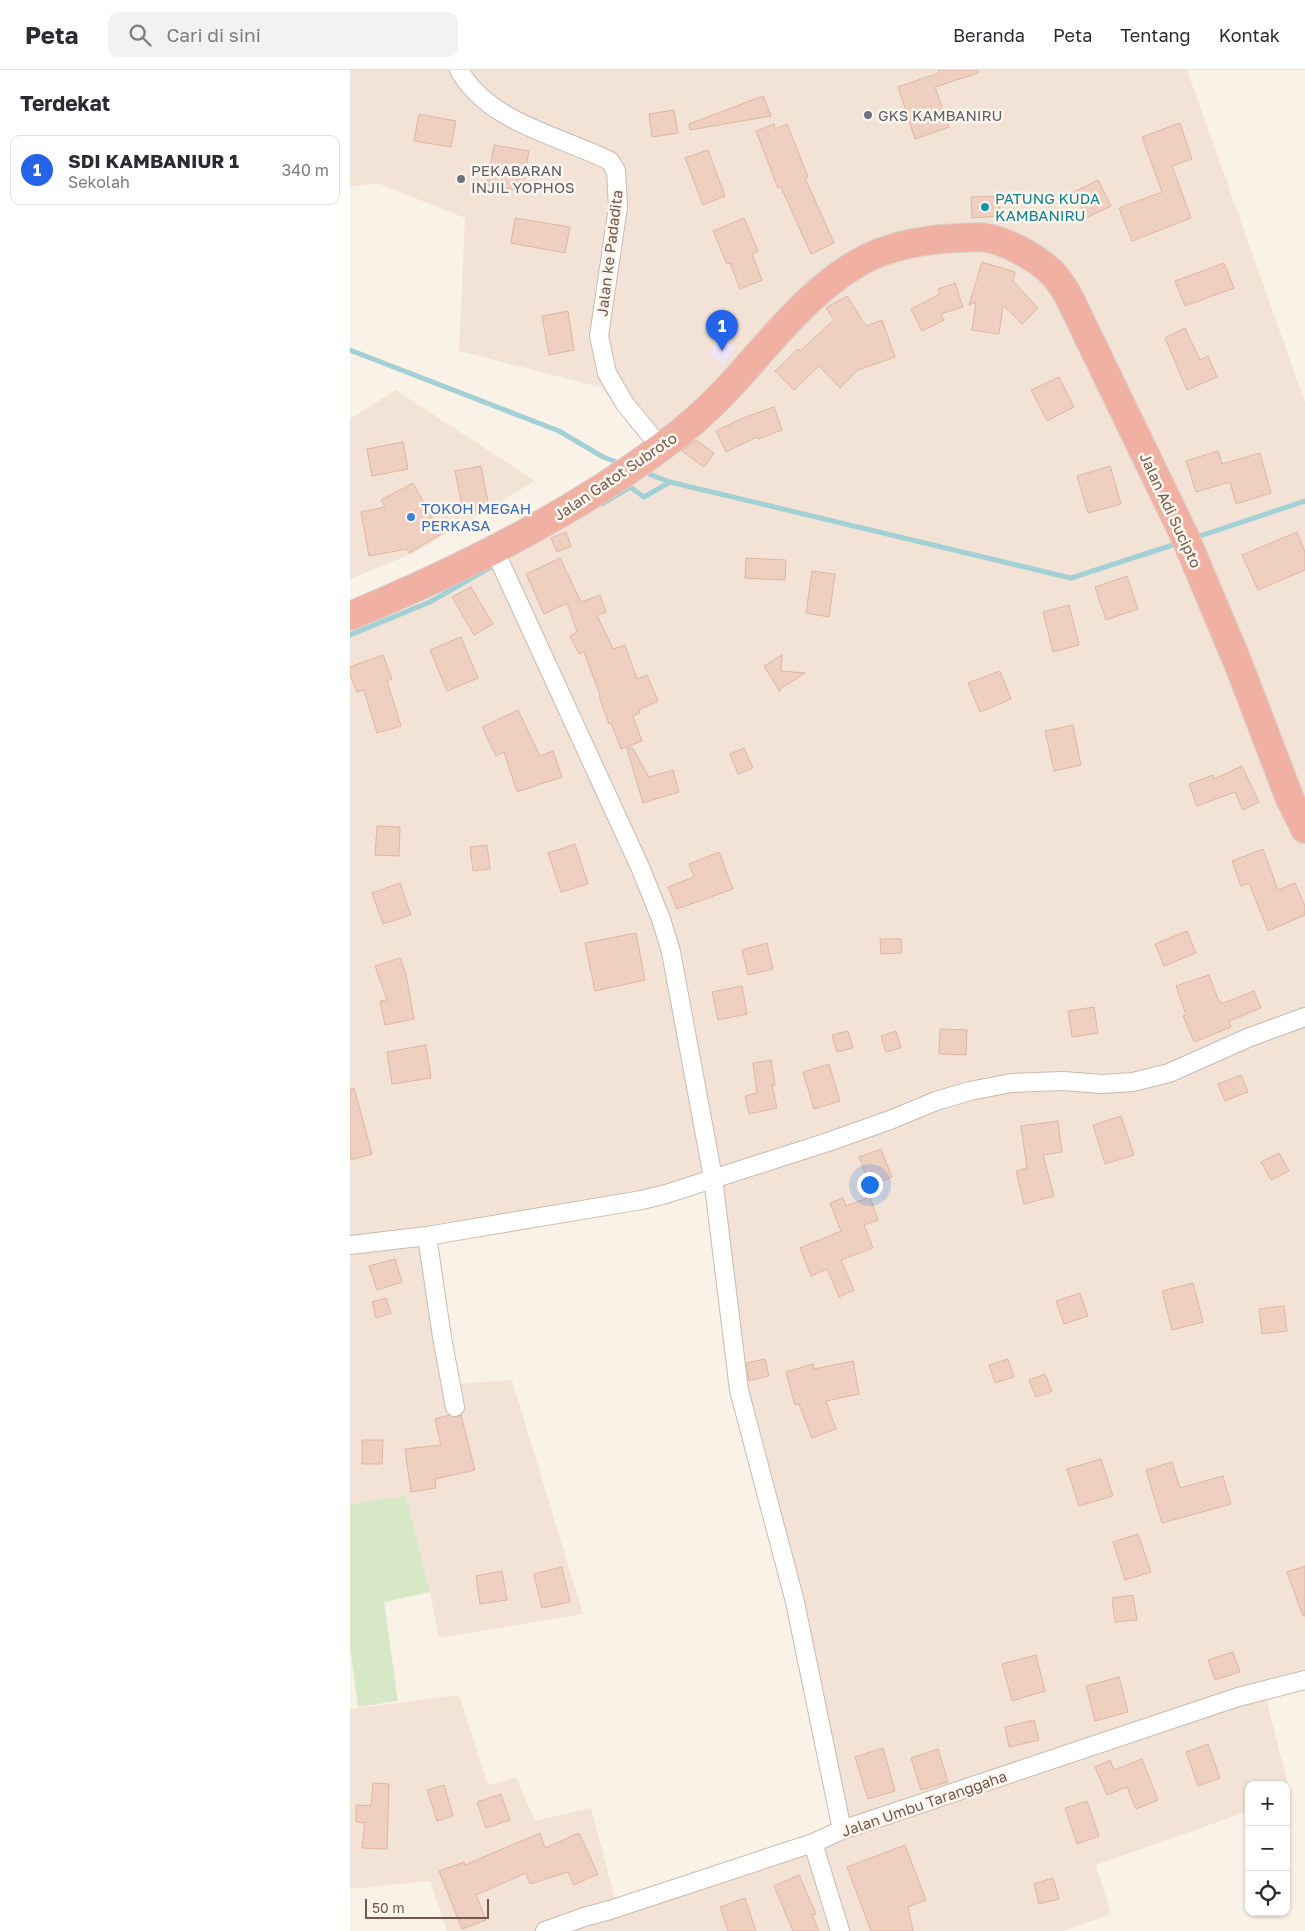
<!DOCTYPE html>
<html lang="id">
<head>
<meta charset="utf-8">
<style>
  :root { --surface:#fff; --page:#f2f2f3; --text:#2b2b33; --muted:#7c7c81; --line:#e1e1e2; --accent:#2563eb }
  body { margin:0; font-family:"Golos Text",sans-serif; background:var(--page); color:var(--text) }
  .controls { position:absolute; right:15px; bottom:15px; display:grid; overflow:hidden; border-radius:10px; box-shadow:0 1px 4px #0004 }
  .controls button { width:45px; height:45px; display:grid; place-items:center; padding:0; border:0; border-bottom:1px solid var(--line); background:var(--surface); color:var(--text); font:25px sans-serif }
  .scale { position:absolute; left:15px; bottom:12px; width:124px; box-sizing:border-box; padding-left:5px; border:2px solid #73584d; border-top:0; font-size:14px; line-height:18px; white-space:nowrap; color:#73584d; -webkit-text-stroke:4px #fef6ed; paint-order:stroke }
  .you { position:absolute; left:519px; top:1114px; width:18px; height:18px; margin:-12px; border:4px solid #fff; border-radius:50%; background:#1a73e8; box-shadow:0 0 0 8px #1a73e833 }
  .badge { display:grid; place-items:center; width:32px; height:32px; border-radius:50%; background:var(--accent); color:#fff; font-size:16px; font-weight:700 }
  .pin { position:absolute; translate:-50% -41px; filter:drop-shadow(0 1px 2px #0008) }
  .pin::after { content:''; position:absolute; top:26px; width:18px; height:15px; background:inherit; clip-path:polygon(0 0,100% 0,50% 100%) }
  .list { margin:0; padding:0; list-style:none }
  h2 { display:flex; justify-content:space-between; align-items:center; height:65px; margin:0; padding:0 20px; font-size:21px }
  h2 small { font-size:16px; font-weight:400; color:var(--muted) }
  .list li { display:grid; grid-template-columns:32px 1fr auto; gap:15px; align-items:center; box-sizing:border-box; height:70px; margin:0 10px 10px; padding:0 10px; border:1px solid var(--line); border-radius:10px }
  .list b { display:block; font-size:19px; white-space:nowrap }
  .list p { margin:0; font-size:16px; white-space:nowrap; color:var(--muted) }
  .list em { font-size:16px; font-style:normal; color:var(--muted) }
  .icon { flex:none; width:28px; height:28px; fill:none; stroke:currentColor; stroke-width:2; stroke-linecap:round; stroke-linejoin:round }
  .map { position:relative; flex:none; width:955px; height:1861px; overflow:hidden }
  header { display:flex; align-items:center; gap:30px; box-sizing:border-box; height:70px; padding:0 25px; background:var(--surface); border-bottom:1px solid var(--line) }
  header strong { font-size:24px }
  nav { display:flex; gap:28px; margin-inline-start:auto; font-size:18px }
  .search { width:350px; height:45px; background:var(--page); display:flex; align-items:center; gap:12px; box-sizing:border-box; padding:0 18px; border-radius:10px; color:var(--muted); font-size:19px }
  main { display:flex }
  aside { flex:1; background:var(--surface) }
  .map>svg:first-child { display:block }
  .residential { fill:#f2e3d6 }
  .education { fill:#efe4f7 }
  .green { fill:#d6e8c6 }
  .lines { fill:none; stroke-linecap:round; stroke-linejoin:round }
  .stream { stroke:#a3d0d5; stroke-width:5 }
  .building { fill:#efd0c0; stroke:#e0b5a2 }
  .street-casing { stroke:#ccb9ae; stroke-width:20 }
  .highway-casing { stroke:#d8d0cd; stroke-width:30 }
  .street { stroke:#fff; stroke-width:18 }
  .highway { stroke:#f1b1a2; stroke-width:28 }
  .worship-dot { fill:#6b7280; stroke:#fef6ed; stroke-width:2 }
  .culture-dot { fill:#0f9aa8; stroke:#fef6ed; stroke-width:2 }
  .shop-dot { fill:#3f7fe0; stroke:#fef6ed; stroke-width:2 }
  .labels { text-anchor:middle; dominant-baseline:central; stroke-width:5; stroke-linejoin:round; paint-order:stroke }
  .worship-label { font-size:15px; fill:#5b616d; stroke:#fef6ed; text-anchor:start }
  .culture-label { font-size:15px; fill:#0d838f; stroke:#fef6ed; text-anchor:start }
  .street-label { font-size:15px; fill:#73584d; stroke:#fef6ed }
  .shop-label { font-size:15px; fill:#366cbe; stroke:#fef6ed; text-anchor:start }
</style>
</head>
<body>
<header>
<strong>Peta</strong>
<div class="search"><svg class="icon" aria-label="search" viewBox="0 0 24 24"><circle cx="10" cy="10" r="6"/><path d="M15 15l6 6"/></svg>Cari di sini</div>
<nav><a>Beranda</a><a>Peta</a><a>Tentang</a><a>Kontak</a></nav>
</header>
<main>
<aside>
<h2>Terdekat<small></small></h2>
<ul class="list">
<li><span class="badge">1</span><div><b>SDI KAMBANIUR 1</b><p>Sekolah</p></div><em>340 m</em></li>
</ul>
</aside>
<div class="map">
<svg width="955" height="1861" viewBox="0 0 955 1861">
  <rect width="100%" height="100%" fill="#fbf2e7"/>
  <!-- residential -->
  <path class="residential" d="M0 0H837L955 332V1607L914 1621 941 1726 936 1728V1715H899V1741L746 1795 761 1844 712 1861H97L80 1811 0 1819V1639L109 1625 138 1715 166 1707 185 1751 241 1738 269 1844 500 1765 387 1320 363 1110 79 1170 103 1314 162 1310 233 1544 89 1568 80 1522 56 1427 0 1434V550L94 511 301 372 250 317 109 281 115 148 27 113 0 117Z
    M46 320 185 411 66 482 0 509V349Z"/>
  <!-- education -->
  <path class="education" d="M371 267 385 278 373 294 358 284Z"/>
  <!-- green -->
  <path class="green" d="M56 1426 80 1522 34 1532 48 1631 8 1637 0 1577V1434Z"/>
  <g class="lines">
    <!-- stream -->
    <path class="stream" d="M0 280 209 361 253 387 272 394
      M291 401 320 412 721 508 829 473
      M252 434 280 417 294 427 320 412
      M844 468 955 431
      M0 565 80 532 146 494"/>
  </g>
  <!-- building -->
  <path class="building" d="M588 0H628V3L585 17 599 57 565 69 548 17 589 3Z
    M413 26 421 46 340 60 339 54Z
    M324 40 328 63 302 67 299 44Z
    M69 44 106 51 101 77 64 71Z
    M830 53 842 89 822 96 841 148 782 171 769 138 812 122 792 67Z
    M424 54 425 59 437 54 458 107 455 108 484 173 461 184 431 117 428 118 406 61Z
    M144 75 179 81 172 121 137 115Z
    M358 80 375 126 353 135 335 88Z
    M748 110 761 136 736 148 724 122Z
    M649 126 650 146 622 148 621 127Z
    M165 148 220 157 215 183 161 173Z
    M394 148 408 181 402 184 412 210 390 219 380 193 377 194 363 161Z
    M632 192 665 202 663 211 688 238 672 254 653 235 649 264 622 260 626 232 619 235Z
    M874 193 884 218 835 236 825 211Z
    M605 213 613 237 591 244 594 250 572 261 561 239 590 224 588 219Z
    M497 226 516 256 532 250 545 287 508 300 490 318 469 296 444 320 425 301 448 279 450 281 484 250 476 238Z
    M218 241 224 280 199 285 192 246Z
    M835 258 850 290 858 286 867 307 837 320 815 268Z
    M709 307 724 337 697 351 681 320Z
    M424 337 432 360 408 369 407 367 376 382 366 361 393 348Z
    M346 370 364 383 354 397 332 381Z
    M53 372 58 399 22 406 17 379Z
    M868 381 872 394 910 383 921 423 886 434 880 412 846 422 836 391Z
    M131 396 139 437 113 442 105 401Z
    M760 396 771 434 738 443 727 406Z
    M63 413 91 464 59 483 57 479 19 486 11 442 35 437 31 430Z
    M216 462 221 476 207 482 201 468Z
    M947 462 955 482V500L908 520 892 485Z
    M210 488 231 532 250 525 256 542 247 545 263 579 275 575 287 609 297 605 308 631 289 640 290 643 283 646 292 671 271 679 261 653 259 654 249 626 250 625 234 582 229 584 220 566 227 562 217 533 194 544 176 504Z
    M396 488 436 490 435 510 395 508Z
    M462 501 485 504 479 547 456 543Z
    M777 506 788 539 756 550 745 517Z
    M121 517 143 554 124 565 102 527Z
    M719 535 729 575 703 582 693 542Z
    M111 567 128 608 97 621 80 580Z
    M33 585 42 609 37 611 51 656 27 663 14 620 7 622 0 605V597Z
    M432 585 431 601 455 603 430 619V622L414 596Z
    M650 601 661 629 630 642 618 613Z
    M168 640 190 686 203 681 212 707 167 722 154 682 146 686 132 657Z
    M723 655 731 695 704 701 695 661Z
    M282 677 299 707 323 700 329 722 293 733 277 679Z
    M394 678 403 698 388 704 380 684Z
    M892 696 909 732 893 740 885 722 847 736 839 714 863 705 864 709Z
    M27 756 50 757 49 786 25 785Z
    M225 774 238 814 211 822 198 783Z
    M137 775 140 799 123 801 120 777Z
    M913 779 928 820 945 813 955 836V845L918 861 899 813 891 816 882 791Z
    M369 782 383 819 327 839 318 817 344 807 339 794Z
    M50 813 61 845 33 854 22 823Z
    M837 861 846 883 814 896 805 874Z
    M286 863 295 910 245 921 235 873Z
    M530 869H551L552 883 531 884Z
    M417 873 423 899 398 905 392 880Z
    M50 888 56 904 64 949 35 955 30 931 37 930 25 896Z
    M859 905 869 932 870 931 871 934 904 921 911 938 879 951 881 957 844 972 833 946 836 945 826 916Z
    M392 916 397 944 368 950 362 922Z
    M744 937 748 963 722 967 718 941Z
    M590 959 617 960 616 985 589 984Z
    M498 961 503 978 487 982 482 965Z
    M546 961 551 978 536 982 531 966Z
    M76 975 81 1008 42 1014 37 982Z
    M421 990 425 1015H422L427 1038 399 1044 395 1026 407 1023 403 993Z
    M479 994 490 1031 464 1039 453 1002Z
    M891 1005 898 1022 875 1031 868 1014Z
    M4 1018 22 1084 0 1090V1019Z
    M771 1046 784 1085 755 1094 743 1055Z
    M708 1051 712 1082 693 1085 704 1126 674 1134 666 1101 677 1098 671 1056Z
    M531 1079 542 1107 520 1116 509 1087Z
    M929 1083 939 1101 921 1110 911 1092Z
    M520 1127 528 1150 514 1155 523 1178 491 1190 504 1220 489 1227 477 1199 461 1206 450 1178 491 1161 480 1133 493 1128 496 1136Z
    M45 1189 52 1212 27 1220 19 1196Z
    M843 1213 853 1252 822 1260 812 1221Z
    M730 1223 738 1246 714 1254 706 1231Z
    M36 1228 41 1243 26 1248 22 1232Z
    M934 1236 937 1261 912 1264 909 1239Z
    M415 1289 419 1306 399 1311 396 1293Z
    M658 1289 664 1307 645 1313 639 1295Z
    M503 1291 509 1324 476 1331 486 1359 462 1368 449 1334 445 1335 436 1302 463 1294 464 1299Z
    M695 1304 702 1321 686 1327 679 1310Z
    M99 1345 106 1347 111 1345 125 1400 85 1409 86 1418 61 1422 55 1379 91 1375 85 1349Z
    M12 1370H33L32 1394H12Z
    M751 1389 763 1426 729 1436 717 1399Z
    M822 1392 830 1418 873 1406 881 1434 812 1453 796 1400Z
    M788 1464 801 1502 775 1510 763 1472Z
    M955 1496V1546H953L937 1502Z
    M212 1497 220 1532 192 1538 184 1504Z
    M152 1501 157 1530 130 1534 126 1506Z
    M783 1525 787 1550 765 1552 762 1528Z
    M883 1582 890 1602 865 1610 858 1590Z
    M686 1585 695 1621 662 1631 652 1594Z
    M769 1607 778 1642 745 1651 736 1616Z
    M684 1650 689 1670 659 1677 655 1657Z
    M858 1674 870 1708 848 1716 836 1682Z
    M533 1678 545 1721 518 1729 505 1687Z
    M588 1679 598 1712 571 1720 561 1688Z
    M792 1689 808 1730 786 1739 777 1717 757 1725 745 1697 760 1690 764 1700Z
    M23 1713 39 1714 37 1779 12 1778 15 1753 6 1752V1735L21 1736Z
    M94 1715 103 1746 87 1751 77 1720Z
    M151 1724 160 1750 136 1758 127 1732Z
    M737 1731 749 1766 727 1774 715 1738Z
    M190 1763 195 1778 229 1763 248 1804 224 1815 218 1802 180 1814 176 1803 126 1825 136 1850 112 1859 89 1801 114 1792 115 1795Z
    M555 1775 576 1830 558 1837 563 1861H521L497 1797Z
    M449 1805 466 1844 462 1845 469 1861H443L424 1816Z
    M703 1808 709 1829 689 1834 684 1814Z
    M395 1828 406 1861H378L370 1837Z"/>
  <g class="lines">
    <!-- street casing -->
    <g class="street-casing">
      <path id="street" d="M109 0C139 53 208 65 260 91L266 101 268 137 249 266 257 303 275 334 311 378
        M144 479 290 797 311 849 321 882 363 1108 389 1320 445 1532 492 1760
        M77 1166 92 1267 105 1337
        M0 1175 77 1166 292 1130 316 1124 478 1072 540 1050 586 1031 620 1021 661 1013 713 1011 752 1014 783 1012 819 1003 900 967 955 947
        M463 1773 490 1861
        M195 1861 234 1847 260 1840 463 1773 492 1760 888 1627 955 1610"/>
    </g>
    <!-- highway casing -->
    <g class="highway-casing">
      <path id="highway" d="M0 546C108 501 215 448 310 378 335 360 360 338 381 315 422 270 472 204 531 182 556 173 582 169 607 168 615 168 622 167 629 167 652 168 689 188 705 206 709 211 713 217 717 223L835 467 888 593 940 729 955 759"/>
    </g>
    <!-- street -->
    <use href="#street" class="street"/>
    <!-- highway -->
    <use href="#highway" class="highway"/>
  </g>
  <!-- markers -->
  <g class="worship-dot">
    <circle cx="518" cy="45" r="5"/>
    <circle cx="111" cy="109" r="5"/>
  </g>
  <circle class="culture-dot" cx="635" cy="137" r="5"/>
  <circle class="shop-dot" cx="61" cy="447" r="5"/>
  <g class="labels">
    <!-- worship labels -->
    <g class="worship-label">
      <text x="528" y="45">GKS KAMBANIRU</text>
      <text x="121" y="100">PEKABARAN<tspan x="121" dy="17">INJIL YOPHOS</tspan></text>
    </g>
    <!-- culture labels -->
    <g class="culture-label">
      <text x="645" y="128">PATUNG KUDA<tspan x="645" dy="17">KAMBANIRU</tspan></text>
    </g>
    <!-- street labels -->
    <g class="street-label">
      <text transform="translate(259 183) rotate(-83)">Jalan ke Padadita</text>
      <text transform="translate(265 406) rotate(-34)">Jalan Gatot Subroto</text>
      <text transform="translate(821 440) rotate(65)">Jalan Adi Sucipto</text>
      <text transform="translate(574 1733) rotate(-19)">Jalan Umbu Taranggaha</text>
    </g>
    <!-- shop labels -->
    <g class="shop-label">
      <text x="71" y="438">TOKOH MEGAH<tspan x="71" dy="17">PERKASA</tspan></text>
    </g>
  </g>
</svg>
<div class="controls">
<button>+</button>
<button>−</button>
<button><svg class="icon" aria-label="locate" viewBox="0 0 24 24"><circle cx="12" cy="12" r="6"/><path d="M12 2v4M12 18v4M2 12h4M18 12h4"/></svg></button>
</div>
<div class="scale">50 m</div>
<div class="you"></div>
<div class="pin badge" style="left:372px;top:281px">1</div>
</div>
</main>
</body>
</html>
